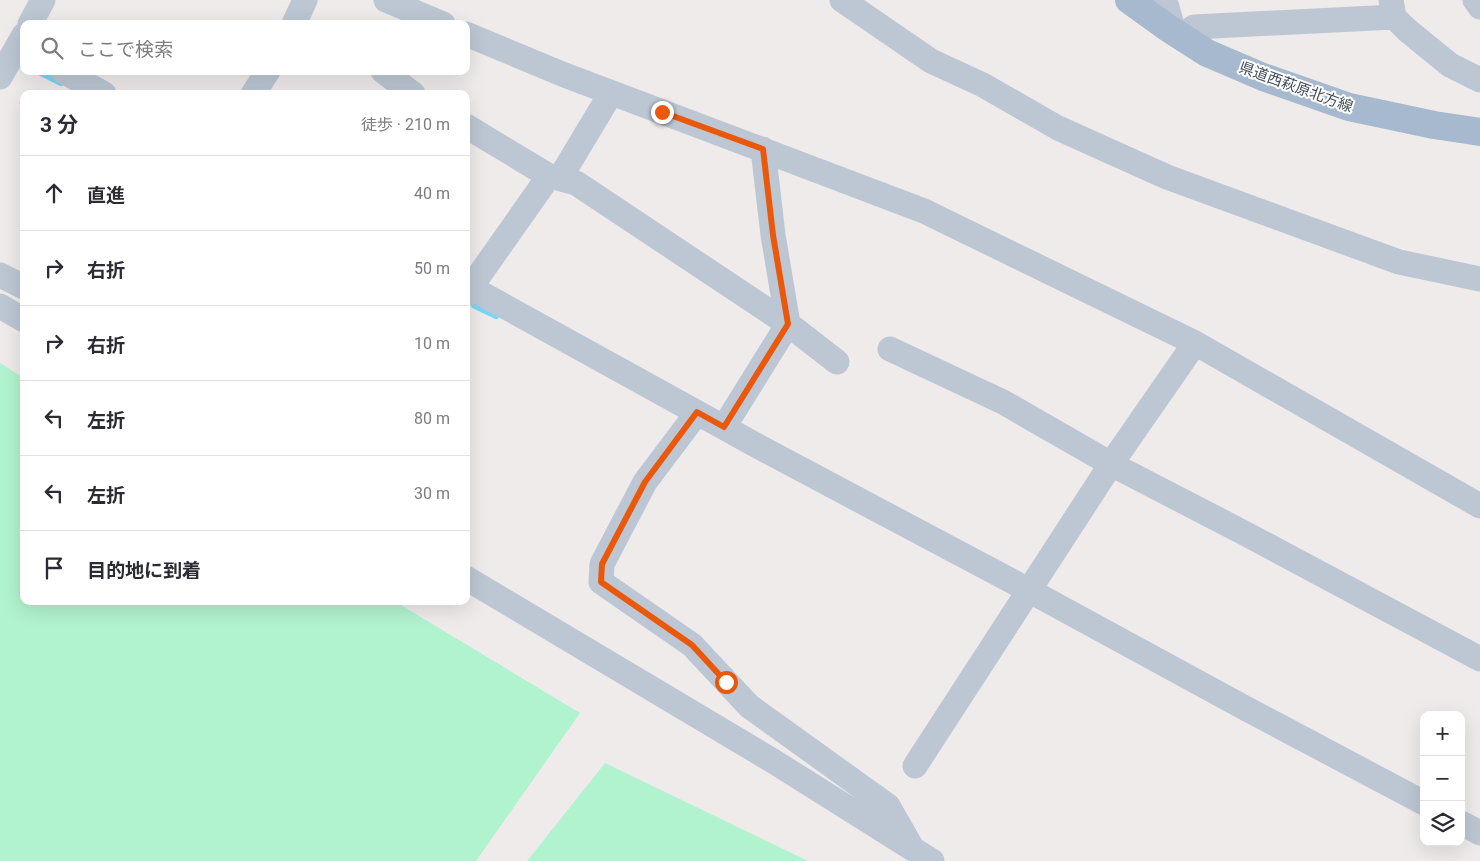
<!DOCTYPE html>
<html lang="ja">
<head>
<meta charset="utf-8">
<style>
  :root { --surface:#fff; --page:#f7f7f7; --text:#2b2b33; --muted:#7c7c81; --line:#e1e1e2 }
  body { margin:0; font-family:Roboto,"Noto Sans JP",sans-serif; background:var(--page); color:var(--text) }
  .controls { position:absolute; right:15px; bottom:15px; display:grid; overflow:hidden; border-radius:10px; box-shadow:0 5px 20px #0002 }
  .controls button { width:45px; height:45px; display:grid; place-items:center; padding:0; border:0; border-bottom:1px solid var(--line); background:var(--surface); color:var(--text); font:25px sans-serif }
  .stop { position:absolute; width:15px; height:15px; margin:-11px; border:4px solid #ea580c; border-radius:50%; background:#fff }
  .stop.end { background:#ea580c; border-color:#fff; box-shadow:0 1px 5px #0008 }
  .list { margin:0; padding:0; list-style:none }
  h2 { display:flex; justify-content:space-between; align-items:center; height:65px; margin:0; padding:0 20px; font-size:21px }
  h2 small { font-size:16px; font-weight:400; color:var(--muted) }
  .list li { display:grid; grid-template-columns:32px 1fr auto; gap:15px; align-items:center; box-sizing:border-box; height:75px; padding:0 20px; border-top:1px solid var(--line) }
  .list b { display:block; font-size:19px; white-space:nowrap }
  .list em { font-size:16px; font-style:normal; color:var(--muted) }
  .icon { flex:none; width:28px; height:28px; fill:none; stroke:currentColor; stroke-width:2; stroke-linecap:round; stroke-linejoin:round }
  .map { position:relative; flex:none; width:1480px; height:861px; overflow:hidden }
  .search { position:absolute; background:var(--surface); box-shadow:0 5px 20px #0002; left:20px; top:20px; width:450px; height:55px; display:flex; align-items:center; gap:12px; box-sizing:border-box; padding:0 18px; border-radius:10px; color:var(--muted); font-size:19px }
  .panel { position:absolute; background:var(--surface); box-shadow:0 5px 20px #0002; left:20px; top:90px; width:450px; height:515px; border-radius:10px }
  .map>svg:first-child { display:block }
  .green { fill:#b1f3ce }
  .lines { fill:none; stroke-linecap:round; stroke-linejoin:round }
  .stream { stroke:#79d6f6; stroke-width:8 }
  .minor { stroke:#bcc7d3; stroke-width:25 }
  .major { stroke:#a6b9ce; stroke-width:28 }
  .route { stroke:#ea580c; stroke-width:6 }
  .labels { text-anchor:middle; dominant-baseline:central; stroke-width:4; stroke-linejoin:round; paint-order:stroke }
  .street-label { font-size:15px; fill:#414d5a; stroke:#fff }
</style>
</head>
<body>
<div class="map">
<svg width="1480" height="861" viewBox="0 0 1480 861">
  <rect width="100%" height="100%" fill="#eeebea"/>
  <!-- green -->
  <path class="green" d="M0 363 24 378V601H394L580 713 476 861H0Z
    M605 763 808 861H527Z"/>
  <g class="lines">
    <!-- stream -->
    <path class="stream" d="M41 72 61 82
      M475 305 496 315"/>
    <!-- minor -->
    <path class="minor" d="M386 0 443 24
      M842 0 931 61 983 85 1058 128 1167 177 1399 262 1480 279
      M1162 0 1167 7 1174 32
      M1391 0 1394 17 1407 30 1450 65 1480 80
      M1475 0 1480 7
      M30 24 43 0
      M294 24 305 0
      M466 34 562 74 924 211 1195 343 1480 506
      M1181 37 1194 27 1394 17
      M63 71 104 94
      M383 71 413 94
      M0 77 24 35
      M253 94 268 71
      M466 126 549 176 576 183 788 324 837 362
      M560 178 611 93
      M0 275 24 287
      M466 285 763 449 1019 585 1245 708 1424 803
      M466 294 549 176
      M0 306 24 320
      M890 349 1003 402 1111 464 1248 535 1480 659
      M697 413 645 482 602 564 601 582 692 645 749 706 888 806 912 848
      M724 427 788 324 773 235 763 149
      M466 578 773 761 932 861
      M915 766 1111 464 1195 343
      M1461 823 1480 833"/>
    <!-- major -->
    <path class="major" d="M1129 0 1168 28 1207 53 1263 77 1349 107 1434 125 1480 132"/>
  </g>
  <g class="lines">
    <!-- route -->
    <path class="route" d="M662 112 763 149 773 235 788 324 724 427 697 412 645 482 602 564 601 582 692 645 726 682"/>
  </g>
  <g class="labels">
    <!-- street labels -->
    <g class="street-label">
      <text transform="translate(1296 87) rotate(20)">県道西萩原北方線</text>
    </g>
  </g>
</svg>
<div class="controls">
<button>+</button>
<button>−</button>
<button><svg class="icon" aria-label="layers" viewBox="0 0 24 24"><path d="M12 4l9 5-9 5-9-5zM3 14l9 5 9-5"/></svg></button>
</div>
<div class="stop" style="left:726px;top:682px"></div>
<div class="stop end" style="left:662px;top:112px"></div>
<div class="search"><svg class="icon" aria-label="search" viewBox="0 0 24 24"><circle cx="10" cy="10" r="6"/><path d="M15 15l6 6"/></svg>ここで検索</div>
<section class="panel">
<h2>3 分<small>徒歩 · 210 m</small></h2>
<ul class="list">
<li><svg class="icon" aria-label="ahead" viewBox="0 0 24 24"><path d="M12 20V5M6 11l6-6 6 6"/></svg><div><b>直進</b></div><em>40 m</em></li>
<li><svg class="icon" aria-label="right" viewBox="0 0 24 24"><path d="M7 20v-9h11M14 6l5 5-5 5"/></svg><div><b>右折</b></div><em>50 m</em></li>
<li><svg class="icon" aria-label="right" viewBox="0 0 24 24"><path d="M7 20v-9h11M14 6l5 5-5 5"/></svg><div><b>右折</b></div><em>10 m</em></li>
<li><svg class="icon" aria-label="left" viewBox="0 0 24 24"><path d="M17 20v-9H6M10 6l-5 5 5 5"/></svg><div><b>左折</b></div><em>80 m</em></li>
<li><svg class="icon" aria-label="left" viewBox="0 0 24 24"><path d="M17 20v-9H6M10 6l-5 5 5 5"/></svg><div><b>左折</b></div><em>30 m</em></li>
<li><svg class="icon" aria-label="arrive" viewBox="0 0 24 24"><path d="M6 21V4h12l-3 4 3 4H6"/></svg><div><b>目的地に到着</b></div></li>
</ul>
</section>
</div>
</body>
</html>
